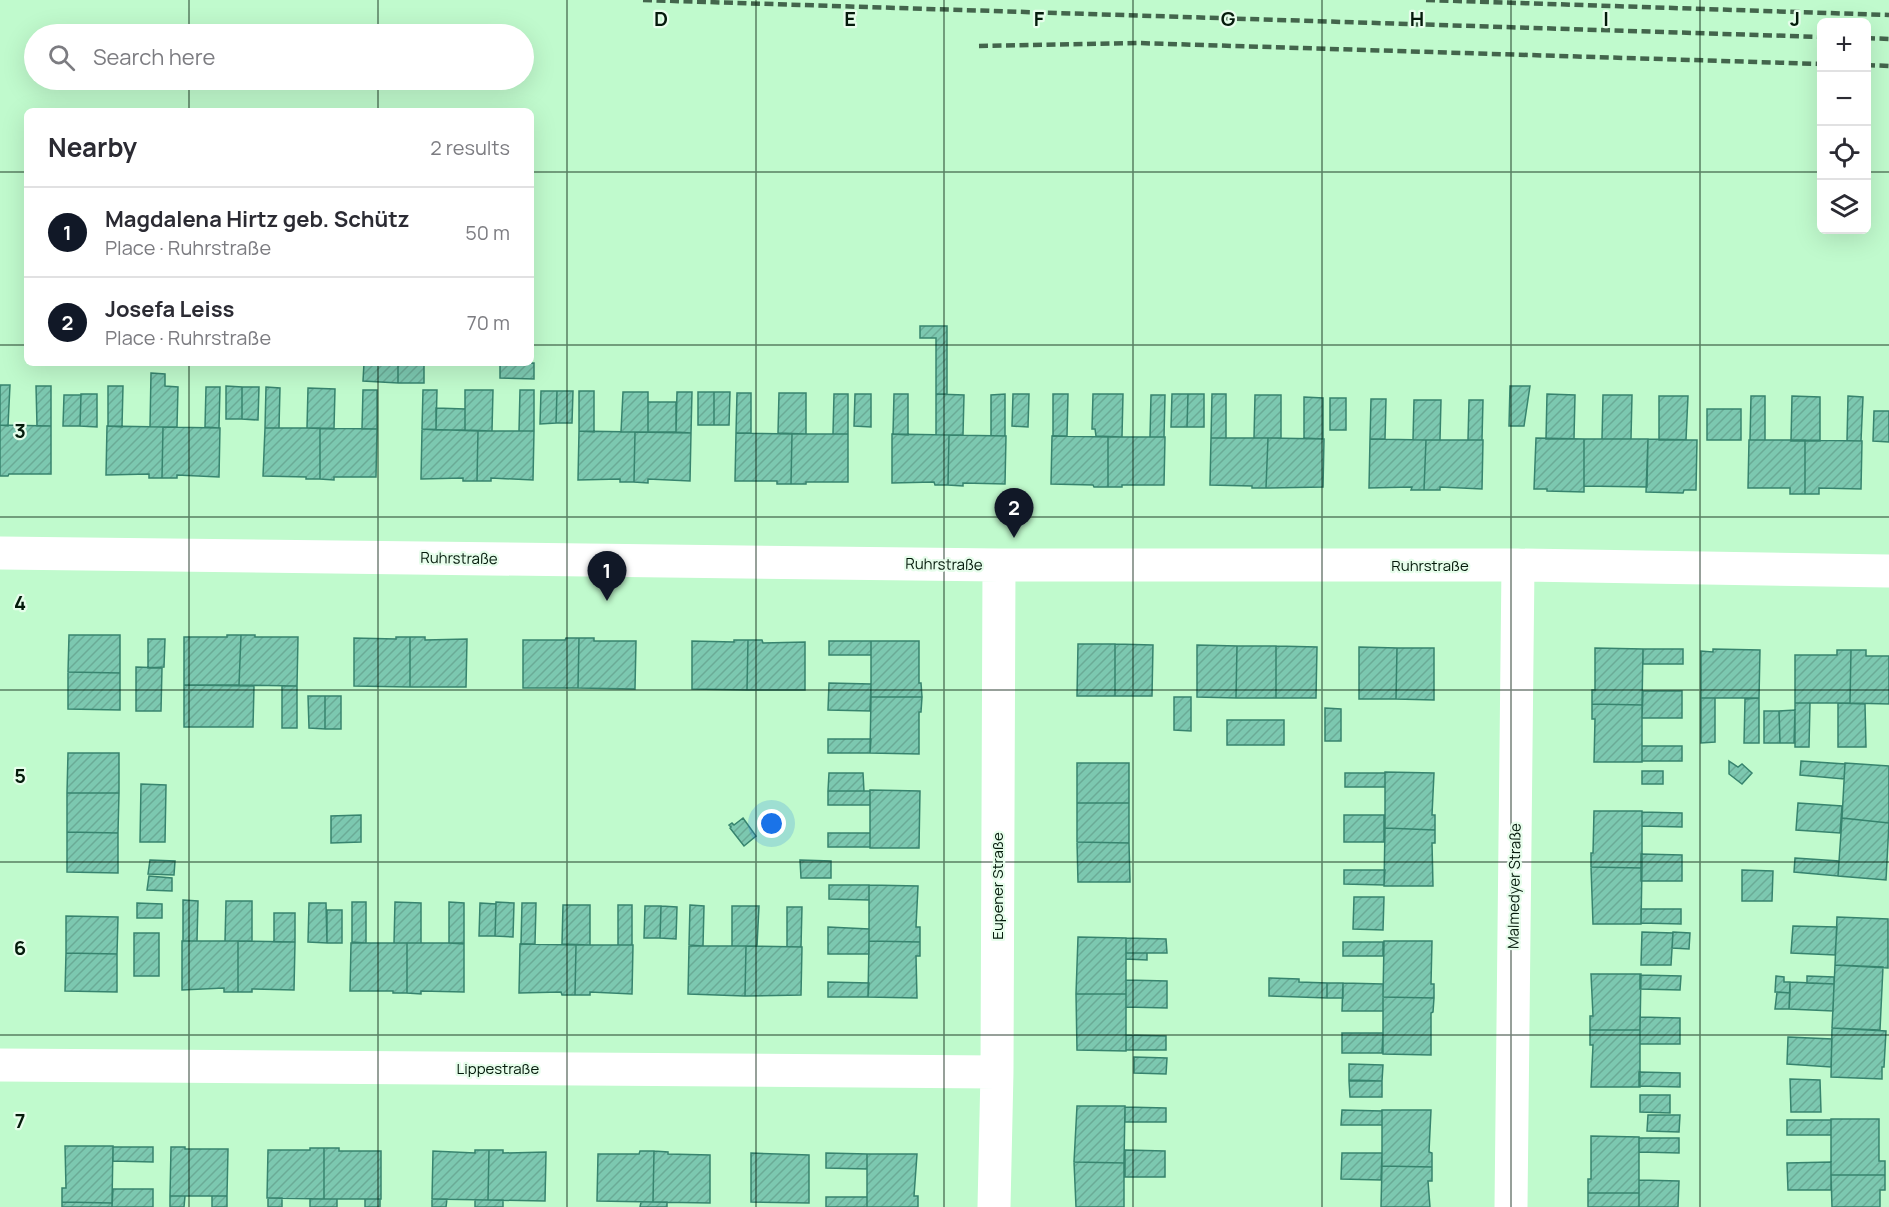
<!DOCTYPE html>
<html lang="en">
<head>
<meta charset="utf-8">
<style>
  :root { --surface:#fff; --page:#f7f7f7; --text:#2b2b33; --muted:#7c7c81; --line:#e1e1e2; --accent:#111827 }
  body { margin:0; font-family:Manrope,sans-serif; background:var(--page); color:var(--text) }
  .controls { position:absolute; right:18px; top:18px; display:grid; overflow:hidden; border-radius:9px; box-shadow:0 6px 24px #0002 }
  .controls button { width:54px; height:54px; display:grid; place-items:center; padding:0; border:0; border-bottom:2px solid var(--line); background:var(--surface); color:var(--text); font:30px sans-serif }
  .you { position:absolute; left:772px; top:824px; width:21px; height:21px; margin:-15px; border:4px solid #fff; border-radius:50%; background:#1a73e8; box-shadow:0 0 0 9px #1a73e833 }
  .badge { display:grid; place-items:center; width:39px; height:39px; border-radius:50%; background:var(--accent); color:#fff; font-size:20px; font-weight:700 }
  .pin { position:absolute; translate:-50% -50px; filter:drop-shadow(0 2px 3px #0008) }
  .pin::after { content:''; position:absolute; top:32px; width:21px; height:18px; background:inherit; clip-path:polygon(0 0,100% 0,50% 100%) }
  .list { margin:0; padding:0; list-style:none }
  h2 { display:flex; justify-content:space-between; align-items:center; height:78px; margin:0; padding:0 24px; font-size:26px }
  h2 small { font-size:20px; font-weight:400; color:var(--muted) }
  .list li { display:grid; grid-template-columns:39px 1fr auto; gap:18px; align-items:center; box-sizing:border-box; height:90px; padding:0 24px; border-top:2px solid var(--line) }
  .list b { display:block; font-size:22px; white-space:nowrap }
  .list p { margin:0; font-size:20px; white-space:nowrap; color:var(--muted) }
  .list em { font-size:20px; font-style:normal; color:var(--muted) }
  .icon { flex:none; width:33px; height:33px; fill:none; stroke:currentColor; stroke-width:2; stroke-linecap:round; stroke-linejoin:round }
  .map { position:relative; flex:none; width:1889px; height:1207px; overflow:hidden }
  .search { position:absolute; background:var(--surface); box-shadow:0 6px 24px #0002; left:24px; top:24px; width:510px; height:66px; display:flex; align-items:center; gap:15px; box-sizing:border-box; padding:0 21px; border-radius:33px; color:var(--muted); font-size:22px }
  .panel { position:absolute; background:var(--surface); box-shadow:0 6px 24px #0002; left:24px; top:108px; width:510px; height:258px; border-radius:9px }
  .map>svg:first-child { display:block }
  .building { fill:url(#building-hatch); stroke:#37846e; stroke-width:1.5 }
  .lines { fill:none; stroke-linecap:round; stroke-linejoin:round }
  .street { stroke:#fff; stroke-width:33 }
  .rail { stroke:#43654c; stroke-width:4.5; stroke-dasharray:9 4.5; stroke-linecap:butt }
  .grid { fill:none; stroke:#041a0b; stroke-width:1.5; stroke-opacity:0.55 }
  .labels { text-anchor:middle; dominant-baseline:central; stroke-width:4.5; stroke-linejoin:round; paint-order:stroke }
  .street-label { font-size:15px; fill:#041a0b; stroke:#e6fdeb }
  .grid-label { font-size:20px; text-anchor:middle; font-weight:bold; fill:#041a0b; stroke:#e6fdeb; stroke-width:4.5; stroke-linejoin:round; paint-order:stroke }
</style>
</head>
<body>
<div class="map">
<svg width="1889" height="1207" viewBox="0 0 1889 1207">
  <defs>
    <pattern id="building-hatch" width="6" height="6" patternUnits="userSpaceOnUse" patternTransform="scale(1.5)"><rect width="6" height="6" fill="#7cc8b0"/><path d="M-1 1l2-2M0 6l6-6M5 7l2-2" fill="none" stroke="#6aab96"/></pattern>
  </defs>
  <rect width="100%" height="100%" fill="#c0facd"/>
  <!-- building -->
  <path class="building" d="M920 326H947V394H936V338H920Z
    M364 363H398V383L363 381Z
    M398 363H424V383H398Z
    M534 363V379L500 378V364Z
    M151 373 165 374V386L178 387 177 427H150Z
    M0 385H10L8 426 0 425Z
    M36 386H51V426H37Z
    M108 386H123L122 427 108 426Z
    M226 386 242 387V419H226Z
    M1510 386H1530L1524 426H1509Z
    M206 387H220L219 428 205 427Z
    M242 387H259L258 420 242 419Z
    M266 387 280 388 279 428H265Z
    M308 388 335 389 334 429 307 428Z
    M363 390H377V429H362Z
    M423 390H437L436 430 422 429Z
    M465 390H493L492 431 465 430Z
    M520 390H534V431H519Z
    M541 391H557L556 423 540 424Z
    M557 391H573L572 423H556Z
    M579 391H594V432L579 431Z
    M623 392H648V432H621Z
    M677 392H692L691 433 676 432Z
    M698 392H714V425H698Z
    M714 392H730L729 425H714Z
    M737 393H751V433H736Z
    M779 393H806V434L778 433Z
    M81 394H97V427L80 426Z
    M834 394H848V434H833Z
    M855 394H871V427L854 426Z
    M894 394H908V435L893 434Z
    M936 394 964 395 963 435H936Z
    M1005 394V436H991V395Z
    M1013 394H1029L1028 427 1012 426Z
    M1053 394H1068L1067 436H1053Z
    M1093 394H1123L1122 437 1096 436 1095 429H1092Z
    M1172 394H1188L1187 427H1171Z
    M1188 394H1204V427H1187Z
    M1212 394H1226V438H1211Z
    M1547 394 1575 395 1574 439H1546Z
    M64 395H81L80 426H63Z
    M1151 395H1165L1164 437H1150Z
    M1255 395H1281V438H1254Z
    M1603 395H1632L1631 439H1602Z
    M1659 396H1688L1686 440H1659Z
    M1751 396H1765V440H1750Z
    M1792 396 1820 397V441H1791Z
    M1848 396 1863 397 1861 441H1847Z
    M1304 397 1323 398V439L1304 438Z
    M1330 398H1346V430H1330Z
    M1371 399H1386L1385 439H1370Z
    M1414 400H1441L1440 440H1413Z
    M1469 400H1483L1482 440H1468Z
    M648 402H676V432H648Z
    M436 408 465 409V430H436Z
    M1707 409H1741V440H1707Z
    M1874 411H1889V442L1873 441Z
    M0 425 51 426V474H9L8 476H0Z
    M107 426 163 427 162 478H149V474L106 475Z
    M163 427 220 428 219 477 177 475V478H162Z
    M265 428H320V479H306V477L263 476Z
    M320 428 377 429 376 477H334V480L320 479Z
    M422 429 478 431 477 481H463V478L421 479Z
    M478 431H534L533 480 491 478V481H477Z
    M579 431 635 432 634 482H620V479L578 480Z
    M635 432 691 433 690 481 648 479V483L634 482Z
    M736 433 792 434 791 484H777V481H735Z
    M792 434H848V482H806V484H791Z
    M892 434 949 435 948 485H935L934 482 892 483Z
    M949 435 1006 436 1005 484 963 483V486L948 485Z
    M1052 436 1108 437V487H1094L1093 485 1051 484Z
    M1108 437H1165L1164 485H1122V487H1108Z
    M1211 438H1268L1266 488H1252V486L1210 485Z
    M1268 438 1324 439 1323 487 1266 488Z
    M1536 438 1584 439V492L1547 491V489H1534Z
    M1370 439 1426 440 1424 490H1411L1412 487 1369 488Z
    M1584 439H1648L1647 487 1584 486Z
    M1648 439 1697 440 1696 490H1684L1683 493 1646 492Z
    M1426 440H1483L1482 489 1440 487V490H1424Z
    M1749 440H1805V494H1790V488H1748Z
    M1805 440 1862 441 1861 489 1819 488V494H1805Z
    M69 635H120V673L68 672Z
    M227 635H241L239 685H184V637H227Z
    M241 635H255V637H298L297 686 239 685Z
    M396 637H410V687L354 686V638L396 639Z
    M410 637H425V640L467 639 466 687H410Z
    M566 638H579L578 688H523V640H565Z
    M579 638H594V641H636L635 689 578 688Z
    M148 639H165L164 667 148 668Z
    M734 640H748L747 690 692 689V641L734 642Z
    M748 640H762L763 643 805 642V690H747Z
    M829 641H871V655H829Z
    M871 641H919V683H921L922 697H871Z
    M1078 644H1115V696H1077Z
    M1115 644 1153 645 1152 696H1115Z
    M1197 645 1237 646 1236 698 1197 697Z
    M1237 646H1276V698H1236Z
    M1276 646 1317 647 1316 698H1276Z
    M1359 647 1397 648 1396 699H1359Z
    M1397 648H1434V700L1396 699Z
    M1595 648 1643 649 1642 705 1592 704V690H1595Z
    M1643 649H1683V664H1643Z
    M1713 649 1760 650 1759 698H1701V651L1713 652Z
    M1837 650H1851L1850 703H1795V655H1837Z
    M1851 650H1866V656H1889V704L1850 703Z
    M136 667 162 668 161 711H136Z
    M68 672 120 673V710L68 709Z
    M829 683 871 684 870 711 828 710Z
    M184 685 254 686 253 727H184Z
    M282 686H297V728H282Z
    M1643 691H1682V718H1642Z
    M308 696H325V729L309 728Z
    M325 696H341V729H325Z
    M871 697H922L921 712H919V754L870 753Z
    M1174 697H1191V731L1174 730Z
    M1701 698H1715V742L1701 743Z
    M1759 698V743H1744L1745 699Z
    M1795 703H1810L1809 747H1795Z
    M1838 703 1865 704 1866 747H1838Z
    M1592 704 1642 705V762H1594L1595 719H1592Z
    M1325 708 1341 709V741H1325Z
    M1795 710 1794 743H1780L1779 711Z
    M1764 711H1779L1780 743H1764Z
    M1227 720H1284V745H1227Z
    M828 739H871L870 753H828Z
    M1642 746H1682V761H1642Z
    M68 753H119V793H67Z
    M1729 761 1738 767 1742 764 1752 773 1742 784 1729 774Z
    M1801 761 1845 764 1844 779 1800 775Z
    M1077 763H1129V803H1077Z
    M1845 763 1889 766V823L1842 818Z
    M1642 771H1663V784H1642Z
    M1385 772 1434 773 1432 815H1435V830L1385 828Z
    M829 773H863L864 791H828Z
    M1345 773H1385V787H1345Z
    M141 784 166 785 165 842H140Z
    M870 790 920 791 919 848H870Z
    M828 791H870V805H828Z
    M67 793H119L118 833 67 832Z
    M1077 803H1129V843L1077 842Z
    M1798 803 1842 806 1840 833 1796 830Z
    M1594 811H1642V868L1591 867V853H1593Z
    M1642 812 1682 813V827L1642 826Z
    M361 815V842L331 843V816Z
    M1344 815H1384V842H1344Z
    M743 818 756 836 744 846 730 828 731 827 729 825 732 823 734 825Z
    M1842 818 1889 823 1886 880 1838 876Z
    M1385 828 1435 830V843H1432L1433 886H1384Z
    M67 832 118 833V873L67 872Z
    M828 833H870V847H828Z
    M1077 842 1129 843 1130 882H1078Z
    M1641 854 1682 855V881H1641Z
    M1795 858 1839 861 1838 876 1794 872Z
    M150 860 175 861 174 875 148 874Z
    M800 860 831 861V878H801Z
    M1591 867 1642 868 1641 924H1593Z
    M1344 870H1385L1384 885 1344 884Z
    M1742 870 1773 871 1772 901H1742Z
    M149 876 172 878V891L147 890Z
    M829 885H869V900L829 899Z
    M869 885 918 886 916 927H920V942L869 941Z
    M1354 897H1384L1383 930 1353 929Z
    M183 900 198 901 197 941H183Z
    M226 901H252V941H225Z
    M352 902H366V943L352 942Z
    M395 902 421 903V943H394Z
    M449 902 464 903V944L449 943Z
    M496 902 514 903 513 937 495 936Z
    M137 903 162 904V918H137Z
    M309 903H326L327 943 308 942Z
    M480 903 496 904 495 936H479Z
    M522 903H536L535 944H521Z
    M563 905H590V945L562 944Z
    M618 905H632V945H618Z
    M690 905 704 906 703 946 689 945Z
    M645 906H661L660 938H644Z
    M661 906 677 907 676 939 660 938Z
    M732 906H759L757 946H732Z
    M787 907H802L801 947H787Z
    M1641 909H1681V924L1641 923Z
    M327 910H342V943H327Z
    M274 913H295V942H274Z
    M66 916 118 917 117 954 66 953Z
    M1837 917 1888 919V968L1835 965Z
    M1793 926 1837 927 1835 955 1791 953Z
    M828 927 869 929V954H828Z
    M1642 932 1673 933 1671 965H1641Z
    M1673 932 1690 933 1689 949 1672 948Z
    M134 933H159V976H134Z
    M1078 937 1126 938V994H1076Z
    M1126 938 1166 939 1167 953H1126Z
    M182 941H238V992H224V988L182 990Z
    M238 941 295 942 294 990 252 989V992H238Z
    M869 941 920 942V956H916L917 998 868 997Z
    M1384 941H1432L1431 984H1434V998L1383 997Z
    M1343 942H1383V956H1343Z
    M351 943H407V993H393V991H350Z
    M407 943H464V992L421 991V994L407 993Z
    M520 944 576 945 575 995H562L561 992 519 993Z
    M576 945H633L632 994 590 992V995H575Z
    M689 946H746L745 996 688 994Z
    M746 946 802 947 801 995 745 996Z
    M66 953 117 954V992L65 991Z
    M1126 953H1147V960L1126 959Z
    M1835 965 1883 967 1880 1030 1832 1028Z
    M1591 974H1641L1640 1030H1590V1016H1593Z
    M1640 975 1681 976 1680 990 1640 989Z
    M1776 976 1784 977V982H1790V993L1775 992Z
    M1807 976 1834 977V984L1807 983Z
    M1269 978 1299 979V982L1327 983V998L1269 996Z
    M1126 980 1167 981V1008L1126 1007Z
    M828 982 869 983 868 997H828Z
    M1790 982 1834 984 1833 1011 1789 1009Z
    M1327 983H1343V998H1327Z
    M1343 983 1383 984V1011H1342Z
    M1777 992 1790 993 1789 1009H1775Z
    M1076 994H1126V1051L1077 1050Z
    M1383 997 1434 998 1433 1012 1431 1013V1055L1383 1054Z
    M1640 1017 1680 1018V1044H1640Z
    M1832 1028 1886 1031 1884 1067H1882V1079L1831 1077Z
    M1590 1030H1640V1087H1591L1593 1045H1590Z
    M1342 1033H1383L1382 1053H1342Z
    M1126 1035 1166 1036V1050H1126Z
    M1788 1037 1832 1039 1831 1067 1787 1064Z
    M1134 1057 1167 1058 1166 1074 1134 1073Z
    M1349 1064 1383 1065 1382 1081 1349 1080Z
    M1639 1072 1680 1073V1087L1639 1086Z
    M1790 1079 1820 1080 1821 1112H1791Z
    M1349 1081H1382V1097H1350Z
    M1640 1095H1670V1113L1640 1112Z
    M1077 1106H1125L1124 1163 1074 1162Z
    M1125 1107 1166 1108V1122H1125Z
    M1342 1110 1382 1111V1125H1341Z
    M1382 1110H1431L1429 1152 1432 1153V1167L1382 1166Z
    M1648 1115H1680L1679 1132 1647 1131Z
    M1831 1119H1879V1161H1885V1175H1831Z
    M1787 1120H1831V1135H1787Z
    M1591 1136 1639 1137V1193H1588V1179H1591Z
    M1639 1138H1679V1153L1639 1152Z
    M65 1146H113L112 1203 62 1202V1188H66Z
    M113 1147H153V1162L113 1161Z
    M171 1147H185V1149H228L227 1196H170Z
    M310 1148H324V1199L267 1198 268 1150H310Z
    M324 1148H339V1151H381V1199H324Z
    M475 1150H489L488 1200 432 1199 433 1151 475 1153Z
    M489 1150H503V1153L546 1152 545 1201 488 1200Z
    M1125 1150 1165 1151V1177H1125Z
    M640 1151H654L653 1202 597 1201 598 1154H639Z
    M654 1151 668 1152V1154L710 1155V1203L653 1202Z
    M751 1153 809 1155V1203L751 1202Z
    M826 1153 867 1154V1169L826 1168Z
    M1342 1153H1382L1381 1180 1341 1179Z
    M867 1154H917L914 1196H918V1207H867Z
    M1074 1162 1124 1163V1207H1076Z
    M1831 1162V1190H1788L1787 1163Z
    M1382 1166 1432 1167V1181H1428L1430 1207H1381Z
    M1831 1175H1885V1190H1880V1207H1832Z
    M1639 1180 1679 1181 1678 1207H1639Z
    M113 1189H153V1207H112Z
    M1588 1193H1639V1207H1588Z
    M170 1196H185L184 1207H170Z
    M212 1196H227V1207H212Z
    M826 1197H867V1207H826Z
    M268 1198H282V1207H268Z
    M310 1199H337V1207H310Z
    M365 1199H380V1207H365Z
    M432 1199H447L446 1207H432Z
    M475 1200H503V1207H475Z
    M62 1202 112 1203V1207H62Z
    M641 1202H667V1207H640Z"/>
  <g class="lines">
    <!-- street -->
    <path class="street" d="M0 553 999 565H1518L1889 571
      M0 1065 997 1072
      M994 1207 997 1072 999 565
      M1511 1207 1518 565"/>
    <!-- rail -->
    <path class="rail" d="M643 0 1822 37
      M1426 0 1889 15
      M1866 38 1889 39
      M979 46 1137 43 1822 64
      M1866 65 1889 66"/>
  </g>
  <!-- grid -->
  <path class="grid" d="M189 0V34M378 0V34M567 0V1207M756 0V1207M944 0V1207M1133 0V1207M1322 0V1207M1511 0V1207M1700 0V1207M189 80V111M378 80V111M0 172H27M531 172H1822M1866 172H1889M0 345H27M531 345H1889M189 363V1207M378 363V1207M0 517H1889M0 690H1889M0 862H1889M0 1035H1889"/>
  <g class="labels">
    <!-- street labels -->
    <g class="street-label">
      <text transform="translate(459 558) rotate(1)">Ruhrstraße</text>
      <text transform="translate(944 564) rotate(1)">Ruhrstraße</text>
      <text x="1430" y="565">Ruhrstraße</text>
      <text transform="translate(997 886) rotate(-90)">Eupener Straße</text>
      <text transform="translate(1514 886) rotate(-89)">Malmedyer Straße</text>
      <text x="498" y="1068">Lippestraße</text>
    </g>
  </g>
  <g class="grid-label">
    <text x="661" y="26">D</text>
    <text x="850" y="26">E</text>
    <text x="1039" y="26">F</text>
    <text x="1228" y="26">G</text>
    <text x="1417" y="26">H</text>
    <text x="1606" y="26">I</text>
    <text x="1795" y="26">J</text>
    <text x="20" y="438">3</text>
    <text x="20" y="610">4</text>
    <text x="20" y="783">5</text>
    <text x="20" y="955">6</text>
    <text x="20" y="1128">7</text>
  </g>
</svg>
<div class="controls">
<button>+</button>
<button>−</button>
<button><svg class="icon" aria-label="locate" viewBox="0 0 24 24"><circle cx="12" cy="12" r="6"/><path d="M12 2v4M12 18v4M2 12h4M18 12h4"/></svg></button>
<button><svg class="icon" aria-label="layers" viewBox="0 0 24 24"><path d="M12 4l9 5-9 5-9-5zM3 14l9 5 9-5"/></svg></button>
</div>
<div class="you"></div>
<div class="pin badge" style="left:607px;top:601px">1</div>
<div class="pin badge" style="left:1014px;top:538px">2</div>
<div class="search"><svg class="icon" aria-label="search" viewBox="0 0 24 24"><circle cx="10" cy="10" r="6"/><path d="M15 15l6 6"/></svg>Search here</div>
<section class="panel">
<h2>Nearby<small>2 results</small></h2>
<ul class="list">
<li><span class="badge">1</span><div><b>Magdalena Hirtz geb. Schütz</b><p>Place · Ruhrstraße</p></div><em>50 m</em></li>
<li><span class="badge">2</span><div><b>Josefa Leiss</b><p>Place · Ruhrstraße</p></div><em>70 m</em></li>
</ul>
</section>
</div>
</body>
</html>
